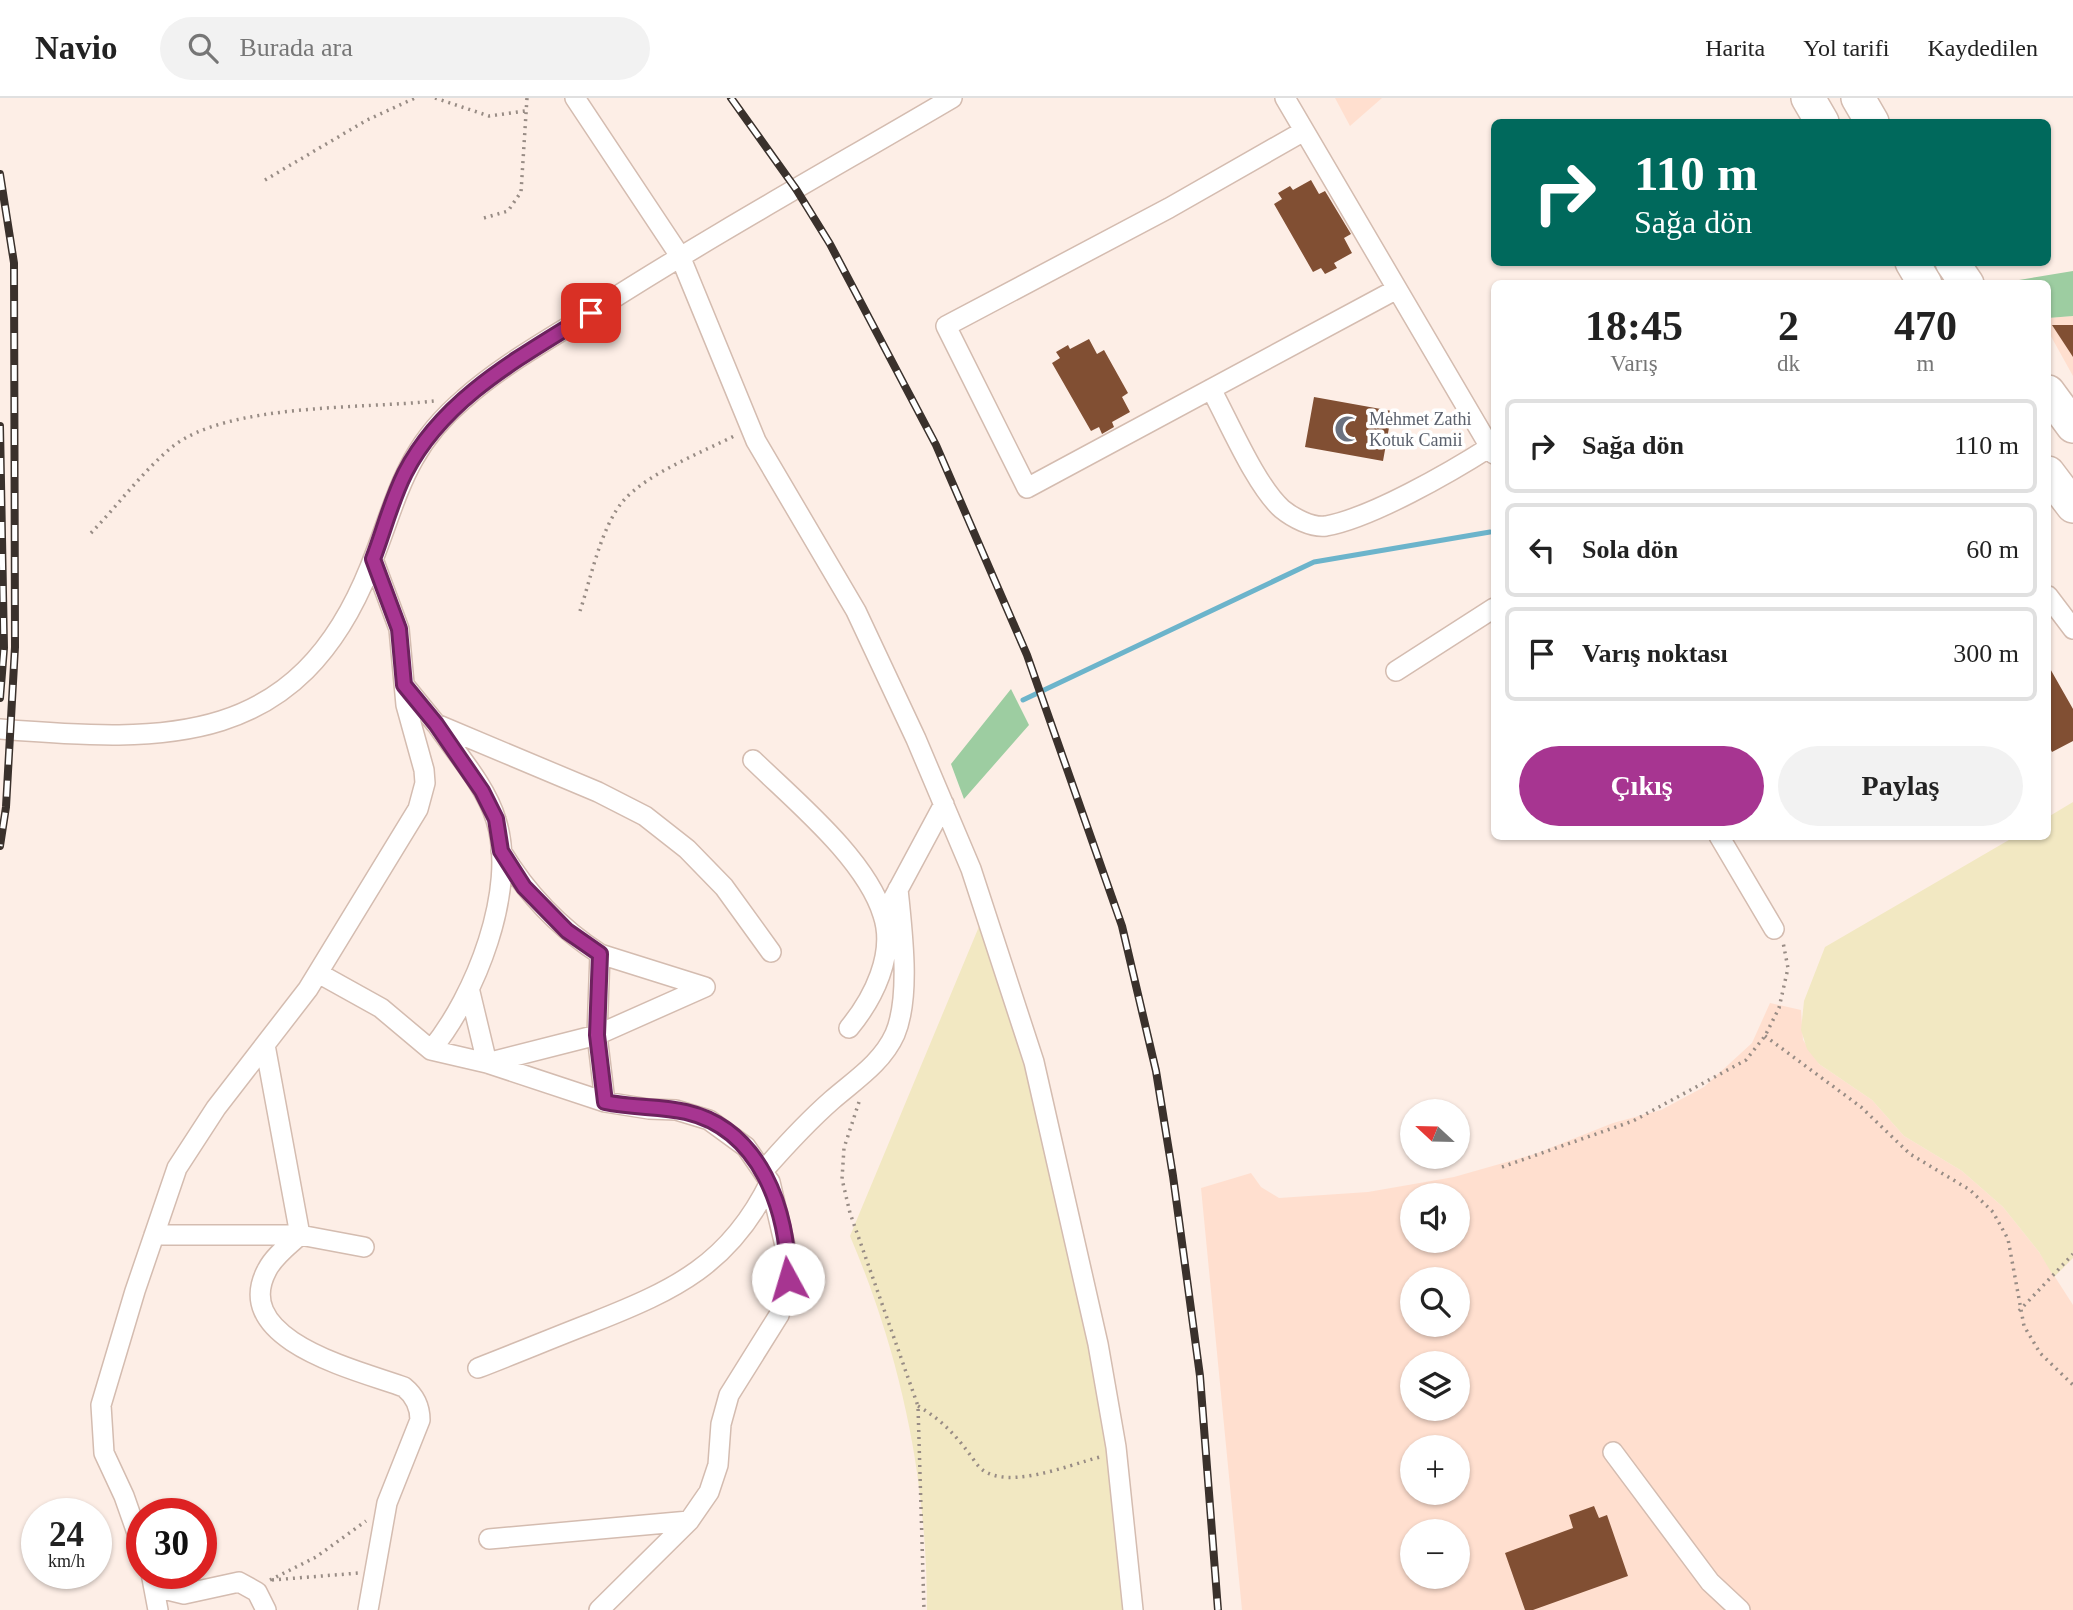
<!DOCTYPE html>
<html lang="tr">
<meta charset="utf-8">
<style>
:root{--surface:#fff;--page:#f2f2f2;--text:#222;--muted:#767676;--line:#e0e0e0;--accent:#a73591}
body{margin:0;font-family:"Times New Roman",serif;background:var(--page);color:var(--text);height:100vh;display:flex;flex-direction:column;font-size:26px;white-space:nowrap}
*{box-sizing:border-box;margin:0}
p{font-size:23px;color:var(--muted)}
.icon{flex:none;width:38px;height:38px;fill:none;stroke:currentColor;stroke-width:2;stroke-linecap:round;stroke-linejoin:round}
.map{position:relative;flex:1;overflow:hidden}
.panel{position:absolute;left:1491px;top:182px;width:560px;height:560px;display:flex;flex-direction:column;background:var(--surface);border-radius:10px;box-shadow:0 2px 5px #0004}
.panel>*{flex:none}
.top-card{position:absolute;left:1491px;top:21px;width:560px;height:147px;border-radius:10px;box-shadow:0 2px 5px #0004;background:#00695c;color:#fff;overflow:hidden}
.needle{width:46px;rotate:292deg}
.controls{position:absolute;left:1400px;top:1001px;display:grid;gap:14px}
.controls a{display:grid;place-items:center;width:70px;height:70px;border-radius:50%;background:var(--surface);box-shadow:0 2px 5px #0004;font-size:35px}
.speed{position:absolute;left:21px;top:1400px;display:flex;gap:14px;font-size:35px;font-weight:700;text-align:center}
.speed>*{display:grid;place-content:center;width:91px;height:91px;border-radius:50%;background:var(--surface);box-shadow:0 2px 5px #0004;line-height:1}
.speed small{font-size:18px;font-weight:400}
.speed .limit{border:10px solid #d22;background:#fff;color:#111}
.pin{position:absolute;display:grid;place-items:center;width:60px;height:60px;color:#fff;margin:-30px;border-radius:14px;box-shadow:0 4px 10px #0006}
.me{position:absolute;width:77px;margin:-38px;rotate:354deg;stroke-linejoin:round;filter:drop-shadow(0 0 5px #0008)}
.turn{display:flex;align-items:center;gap:24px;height:147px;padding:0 28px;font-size:32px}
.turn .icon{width:91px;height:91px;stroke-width:2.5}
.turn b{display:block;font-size:49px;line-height:60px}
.eta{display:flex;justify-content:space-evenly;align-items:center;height:119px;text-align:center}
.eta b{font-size:42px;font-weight:700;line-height:49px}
.button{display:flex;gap:14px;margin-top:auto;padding:14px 28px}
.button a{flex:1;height:80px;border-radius:42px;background:var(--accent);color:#fff;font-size:28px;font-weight:700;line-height:80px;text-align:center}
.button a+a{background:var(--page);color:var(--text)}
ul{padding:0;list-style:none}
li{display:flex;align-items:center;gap:21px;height:94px;margin:0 14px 10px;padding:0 14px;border:4px solid var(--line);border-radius:10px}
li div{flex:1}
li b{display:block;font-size:26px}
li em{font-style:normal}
header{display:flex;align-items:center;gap:42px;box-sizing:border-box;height:98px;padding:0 35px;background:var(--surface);border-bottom:2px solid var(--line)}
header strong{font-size:33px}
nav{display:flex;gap:38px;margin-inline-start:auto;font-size:24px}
.search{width:490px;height:63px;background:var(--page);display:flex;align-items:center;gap:18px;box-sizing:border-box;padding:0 24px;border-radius:38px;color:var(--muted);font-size:26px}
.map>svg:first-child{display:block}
.built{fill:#ffdfcf;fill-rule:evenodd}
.green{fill:#9dcda1}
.sand{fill:#f2e8c2}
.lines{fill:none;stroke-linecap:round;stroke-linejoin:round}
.stream{stroke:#6cb4cb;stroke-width:5}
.building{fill:#814f33}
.minor-casing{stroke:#d4bcb0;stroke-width:22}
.trunk-casing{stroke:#d4bcb0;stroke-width:36}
.path{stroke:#988c85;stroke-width:3.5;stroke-dasharray:2 5;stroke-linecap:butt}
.minor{stroke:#fff;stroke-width:19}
.trunk{stroke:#fff;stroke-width:33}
.rail-casing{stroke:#3a312c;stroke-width:8}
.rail{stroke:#fff;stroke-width:5;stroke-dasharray:16;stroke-linecap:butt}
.route-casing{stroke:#6d225e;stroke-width:18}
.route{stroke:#a73591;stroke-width:12}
.labels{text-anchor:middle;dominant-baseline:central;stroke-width:7;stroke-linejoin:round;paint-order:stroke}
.worship-label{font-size:18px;fill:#5b616d;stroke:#fff;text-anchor:start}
</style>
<header>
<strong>Navio</strong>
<div class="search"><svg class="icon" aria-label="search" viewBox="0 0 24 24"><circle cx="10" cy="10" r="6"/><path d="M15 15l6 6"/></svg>Burada ara</div>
<nav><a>Harita</a><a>Yol tarifi</a><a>Kaydedilen</a></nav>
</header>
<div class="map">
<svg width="2073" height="1512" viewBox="0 0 2073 1512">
<rect width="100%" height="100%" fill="#fdeee6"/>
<path class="built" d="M 1335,0 L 1382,0 L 1350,28 Z
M 2073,218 L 2073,278 L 2048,233 L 2048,220 Z
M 1770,905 L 1801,912 L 1803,942 L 1819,966 L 1872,1002 L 1904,1038 L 1962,1073 L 2003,1109 L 2039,1154 L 2073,1207 L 2073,1512 L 1242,1512 L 1201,1090 L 1251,1075 L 1261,1089 L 1279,1100 L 1368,1094 L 1454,1079 L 1535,1056 L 1613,1025 L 1661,1012 L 1704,989 L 1752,945 ZM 1412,1097 L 1458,1097 L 1458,1143 L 1412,1143 ZM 1412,1181 L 1458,1181 L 1458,1227 L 1412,1227 ZM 1412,1265 L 1458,1265 L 1458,1311 L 1412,1311 ZM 1412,1349 L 1458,1349 L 1458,1395 L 1412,1395 ZM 1412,1433 L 1458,1433 L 1458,1479 L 1412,1479 Z"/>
<path class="green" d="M 2073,173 L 2073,218 L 2048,220 L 2048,186 L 2020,185 L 2019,182 Z
M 1011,591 L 1029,627 L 964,701 L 951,666 Z"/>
<path class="sand" d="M 2073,704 L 2073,1160 L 2054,1179 L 2039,1154 L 2003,1109 L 1962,1073 L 1904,1038 L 1872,1002 L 1819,966 L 1807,951 L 1801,932 L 1804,903 L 1825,849 L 2014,739 L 2048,738 L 2048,719 Z
M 983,819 L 1021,944 L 1105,1313 L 1124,1512 L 927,1512 C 927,1381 901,1258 850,1138 Z"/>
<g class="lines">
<path class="stream" d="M 1023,602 L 1314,464 L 1490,434"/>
</g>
<path class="building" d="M 1311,82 L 1319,96 L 1325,93 L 1351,136 L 1344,140 L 1352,155 L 1334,165 L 1337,170 L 1325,176 L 1321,170 L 1313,174 L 1274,106 L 1282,101 L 1278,95 L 1290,88 L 1293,92 Z
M 2052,227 L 2073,227 L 2073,259 Z
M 1089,241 L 1097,256 L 1104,252 L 1128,295 L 1122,299 L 1130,314 L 1112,324 L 1114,329 L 1102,336 L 1099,329 L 1091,333 L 1052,265 L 1060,260 L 1056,254 L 1068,247 L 1070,251 Z
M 1314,299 L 1392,313 L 1383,363 L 1305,349 Z
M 2048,567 L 2073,611 L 2073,643 L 2052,654 L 2048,646 Z
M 1594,1408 L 1599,1420 L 1607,1417 L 1628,1478 L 1533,1512 L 1525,1512 L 1505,1455 L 1573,1430 L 1569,1417 Z"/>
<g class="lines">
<g class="minor-casing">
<path id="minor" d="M 575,0 L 680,158 L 756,343 L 856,513 L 916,641 L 971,771 L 1034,964 L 1098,1246 L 1116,1349 L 1133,1512
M 1285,0 L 1494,356
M 1304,33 L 1169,110 L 946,228 L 1027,390 L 1397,191
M 1211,291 C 1229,324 1256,388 1282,411 C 1293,420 1312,430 1326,428 C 1371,420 1451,374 1490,349
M 2048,498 L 2073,531
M 1396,573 L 1494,510
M 405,588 L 436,626 L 598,694 L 645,718 L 687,751 L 724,789 L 771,854
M 0,631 C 169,645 298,649 370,469 C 398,400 403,353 464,301 C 503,266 552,240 595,212 C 712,137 833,70 952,0
M 753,662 C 795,703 866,761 883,817 C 896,856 873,901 849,930
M 1719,738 L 1774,831
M 501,753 C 527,796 558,829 600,856 L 597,937 L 605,1004
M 893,801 L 944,706
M 600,856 L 705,889
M 318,875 L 381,910 L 431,952 L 487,965 L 605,1004 L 649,1011 L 676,1012 L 709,1022 L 746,1049 L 770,1084 L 786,1152 L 786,1193 L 779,1217 L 729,1297 L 721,1326 L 718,1367 L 709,1394 L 689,1423 L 599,1512
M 470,894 L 487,965 L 597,937 L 705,889
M 265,947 L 300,1137
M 431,952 C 475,899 518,791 496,722 C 486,688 457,656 437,627
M 764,1072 C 785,1048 807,1024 832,1002 C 855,982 882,965 895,936 C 911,898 902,832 898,791
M 154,1137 L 300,1137 L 364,1149
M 300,1137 C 289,1147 274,1158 267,1172 C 229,1243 361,1273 404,1289 C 415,1298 420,1308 420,1322 L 387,1405 L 368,1512
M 478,1270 C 517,1255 555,1239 594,1224 C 675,1192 730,1166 770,1084
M 1613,1354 L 1710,1484 L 1740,1512
M 489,1441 L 689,1423
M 142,1449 L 124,1398 L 104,1355 L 101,1307 L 135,1193 L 177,1070 L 216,1010 L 308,891 L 418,711 L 425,685 L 424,672 L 406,607 L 399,531 L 373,461
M 151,1475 L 158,1512
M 155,1489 L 184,1496 L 239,1484 L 257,1494 L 266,1512"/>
</g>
<g class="trunk-casing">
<path id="trunk" d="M 1808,0 L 1822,24
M 1858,0 L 1872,24
M 1912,164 L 1925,186
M 1952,164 L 1967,186
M 2048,294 L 2073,328
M 2048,375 L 2073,408"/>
</g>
<path class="path" d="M 435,0 L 489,18 L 525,13
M 265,82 L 367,22 L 415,0
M 484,120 L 508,113 L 521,94 L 527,0
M 91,435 C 118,407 143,373 172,349 C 227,305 363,311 434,303
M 580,513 C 591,480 601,428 624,402 C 648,375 703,354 736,337
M 1765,938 L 1861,1009 L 1910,1056 L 1970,1092 L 1993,1114 L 2008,1141 L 2024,1228 L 2040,1255 L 2073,1287
M 859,1004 L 844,1050 L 842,1081 L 850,1115 L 918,1308 L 924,1512
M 1502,1069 L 1633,1023 L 1746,962 L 1765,938 L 1779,910 L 1788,870 L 1783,844
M 2019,1213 L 2073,1156
M 918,1308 C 944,1323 959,1341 976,1365 C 998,1397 1068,1367 1100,1359
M 270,1482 L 316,1459 L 366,1423
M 272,1482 L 359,1475"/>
<use href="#minor" class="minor"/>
<use href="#trunk" class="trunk"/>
<g class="rail-casing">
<path id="rail" d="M 731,0 L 796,91 L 830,146 L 936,347 L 1027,557 L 1122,828 L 1156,973 L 1173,1078 L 1200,1278 L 1218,1512
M 0,76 L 14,165 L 15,549 L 6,709 L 0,748
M 0,328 L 4,550 L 0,600"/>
</g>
<use href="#rail" class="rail"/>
</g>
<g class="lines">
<g class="route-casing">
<path id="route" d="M 591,215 C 521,259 444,299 405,375 C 391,403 384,432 373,461 L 399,531 L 404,587 L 436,626 L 482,693 L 496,721 L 501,753 L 524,789 L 567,833 L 600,856 L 597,937 L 605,1004 C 632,1010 660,1008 686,1014 C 760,1031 789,1113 788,1181"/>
</g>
<use href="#route" class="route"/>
</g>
<defs>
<g id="mosque-bare" transform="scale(2.1)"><path d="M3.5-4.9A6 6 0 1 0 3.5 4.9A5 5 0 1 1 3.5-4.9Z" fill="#6b7280" stroke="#fff" stroke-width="2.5" paint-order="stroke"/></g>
</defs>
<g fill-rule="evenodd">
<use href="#mosque-bare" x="1348" y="331"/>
</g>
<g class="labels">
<g class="worship-label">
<text x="1369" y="321">Mehmet Zathi<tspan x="1369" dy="21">Kotuk Camii</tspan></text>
</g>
</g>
</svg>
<div class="controls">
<a><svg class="needle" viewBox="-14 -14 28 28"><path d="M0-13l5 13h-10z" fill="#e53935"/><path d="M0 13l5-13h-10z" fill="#767676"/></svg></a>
<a><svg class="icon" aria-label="sound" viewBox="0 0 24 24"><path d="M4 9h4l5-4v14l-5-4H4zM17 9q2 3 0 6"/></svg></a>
<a><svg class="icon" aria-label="search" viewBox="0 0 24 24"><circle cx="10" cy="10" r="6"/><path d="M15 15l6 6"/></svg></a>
<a><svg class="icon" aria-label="layers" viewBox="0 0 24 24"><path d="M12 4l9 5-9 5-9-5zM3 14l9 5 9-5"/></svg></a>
<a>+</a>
<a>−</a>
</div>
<div class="speed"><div>24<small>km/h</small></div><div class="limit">30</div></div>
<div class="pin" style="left:591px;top:215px;background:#d93025"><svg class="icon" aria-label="arrive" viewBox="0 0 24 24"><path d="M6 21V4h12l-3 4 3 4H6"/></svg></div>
<svg class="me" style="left:788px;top:1181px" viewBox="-20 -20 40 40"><circle r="19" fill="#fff"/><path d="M0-13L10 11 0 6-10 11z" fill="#a73591"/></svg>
<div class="top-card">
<div class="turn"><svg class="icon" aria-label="right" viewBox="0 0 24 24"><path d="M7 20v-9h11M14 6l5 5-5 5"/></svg><div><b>110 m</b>Sağa dön</div></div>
</div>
<section class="panel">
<div class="eta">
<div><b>18:45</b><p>Varış</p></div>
<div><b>2</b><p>dk</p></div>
<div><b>470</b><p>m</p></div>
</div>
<ul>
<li><svg class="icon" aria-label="right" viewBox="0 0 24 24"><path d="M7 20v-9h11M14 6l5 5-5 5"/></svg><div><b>Sağa dön</b></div><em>110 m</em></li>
<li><svg class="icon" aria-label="left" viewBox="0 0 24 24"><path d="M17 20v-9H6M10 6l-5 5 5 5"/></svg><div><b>Sola dön</b></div><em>60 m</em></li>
<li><svg class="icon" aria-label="arrive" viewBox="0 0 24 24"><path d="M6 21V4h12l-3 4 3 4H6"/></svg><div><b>Varış noktası</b></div><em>300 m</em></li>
</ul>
<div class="button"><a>Çıkış</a><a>Paylaş</a></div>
</section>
</div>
